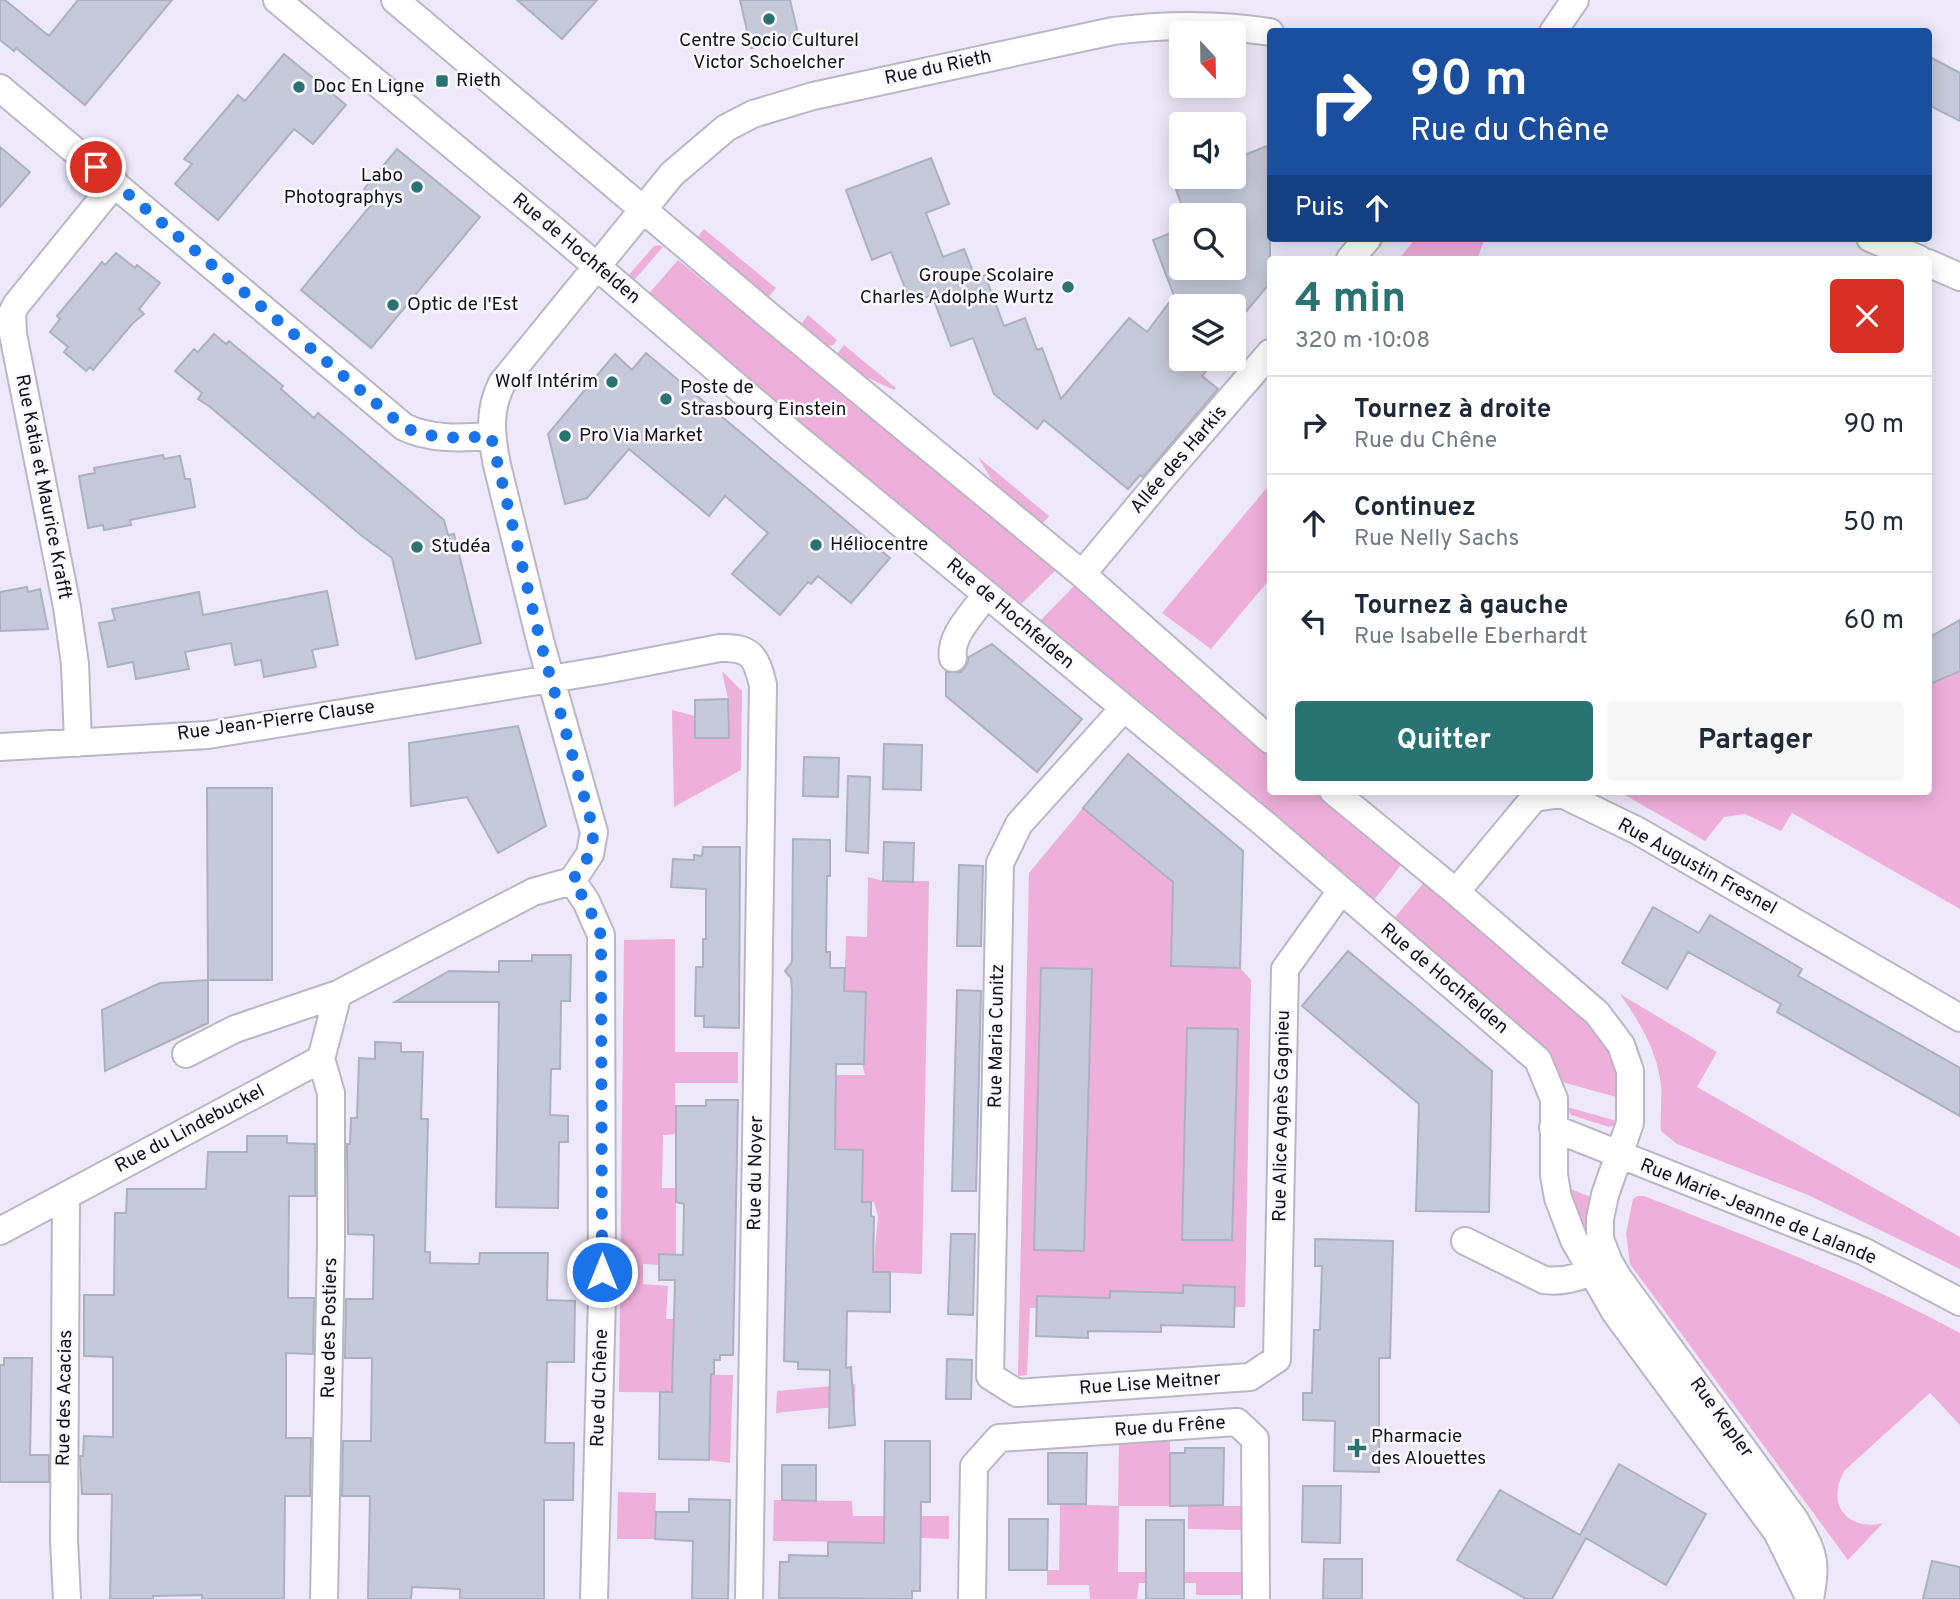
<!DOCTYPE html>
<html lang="fr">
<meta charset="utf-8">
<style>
:root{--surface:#fff;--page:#f6f6f7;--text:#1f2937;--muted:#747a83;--line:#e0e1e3;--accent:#297373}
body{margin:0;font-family:Overpass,sans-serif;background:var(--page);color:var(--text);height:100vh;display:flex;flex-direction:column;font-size:26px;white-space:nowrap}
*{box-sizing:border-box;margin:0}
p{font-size:23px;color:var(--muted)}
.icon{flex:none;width:38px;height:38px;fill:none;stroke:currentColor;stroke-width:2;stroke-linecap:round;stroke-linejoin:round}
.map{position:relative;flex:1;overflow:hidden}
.drawer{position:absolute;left:1267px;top:256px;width:665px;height:539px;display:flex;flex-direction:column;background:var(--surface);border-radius:7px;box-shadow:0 4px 18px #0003}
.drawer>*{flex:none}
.guide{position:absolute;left:1267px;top:28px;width:665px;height:214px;border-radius:7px;box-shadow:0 4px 18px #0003;background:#1a4fa0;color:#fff;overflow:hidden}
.needle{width:46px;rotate:158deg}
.controls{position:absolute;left:1169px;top:21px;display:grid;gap:14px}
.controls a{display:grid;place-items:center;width:77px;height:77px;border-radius:7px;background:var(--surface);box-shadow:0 4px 18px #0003;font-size:35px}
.pin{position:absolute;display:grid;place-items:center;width:60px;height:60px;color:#fff;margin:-30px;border:4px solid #fff;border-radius:50%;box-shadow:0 2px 7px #0007}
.me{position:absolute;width:77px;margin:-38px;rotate:0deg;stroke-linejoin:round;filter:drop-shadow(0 0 5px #0008)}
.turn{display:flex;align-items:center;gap:24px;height:147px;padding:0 28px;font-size:32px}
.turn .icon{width:91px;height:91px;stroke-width:2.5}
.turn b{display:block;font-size:49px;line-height:60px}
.then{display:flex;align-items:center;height:66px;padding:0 28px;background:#0003;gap:14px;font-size:26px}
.round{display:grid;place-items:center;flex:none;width:74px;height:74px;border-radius:7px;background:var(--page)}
.head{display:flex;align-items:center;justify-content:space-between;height:119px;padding:0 28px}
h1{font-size:42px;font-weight:700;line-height:52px;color:var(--accent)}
.primary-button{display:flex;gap:14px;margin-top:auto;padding:14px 28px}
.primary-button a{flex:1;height:80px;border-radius:7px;background:var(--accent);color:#fff;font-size:28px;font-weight:700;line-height:80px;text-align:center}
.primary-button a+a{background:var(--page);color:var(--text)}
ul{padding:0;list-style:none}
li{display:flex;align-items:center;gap:21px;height:98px;padding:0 28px;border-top:2px solid var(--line)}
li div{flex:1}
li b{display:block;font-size:26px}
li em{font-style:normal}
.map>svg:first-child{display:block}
.green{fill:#efafdb}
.building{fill:#c5c9d9;stroke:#adb0c0;stroke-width:2}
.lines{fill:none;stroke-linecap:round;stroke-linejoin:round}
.street-casing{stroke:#bab6c6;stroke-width:30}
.street{stroke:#fff;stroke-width:26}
.route{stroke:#1a73e8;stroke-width:12;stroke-dasharray:0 21.6}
.poi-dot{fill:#297373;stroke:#faf8ff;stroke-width:2.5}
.labels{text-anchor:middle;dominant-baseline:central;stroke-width:5;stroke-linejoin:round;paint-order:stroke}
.poi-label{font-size:19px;fill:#141318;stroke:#faf8ff;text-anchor:start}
.street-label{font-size:19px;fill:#141318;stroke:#faf8ff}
</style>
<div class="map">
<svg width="1960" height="1599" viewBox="0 0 1960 1599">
<rect width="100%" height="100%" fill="#ede9fa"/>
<path class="green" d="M 704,229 L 776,288 L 765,301 L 696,239 Z
M 1416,238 L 1485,238 L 1477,259 L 1399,259 Z
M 660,245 L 663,247 L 630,285 L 626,278 L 654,246 Z
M 678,260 L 737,308 L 782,337 L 1059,567 L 1016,609 L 645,298 Z
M 808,315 L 837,340 L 833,345 L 827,346 L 801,324 Z
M 844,345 L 896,388 L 894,390 L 844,367 L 833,359 Z
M 978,457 L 1049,516 L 1038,529 L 1005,502 Z
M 1270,484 L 1270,579 L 1211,649 L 1162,613 Z
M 1077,583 L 1270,747 L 1270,791 L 1322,791 L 1404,861 L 1371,904 L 1036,625 Z
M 722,671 L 742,691 L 741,770 L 674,807 L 672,710 L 695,716 L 696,738 L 728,738 L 728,699 Z
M 1960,671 L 1960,909 L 1792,813 L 1781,831 L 1745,814 L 1724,817 L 1705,841 L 1618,791 L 1928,791 L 1929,685 Z
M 1083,808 L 1173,882 L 1171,966 L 1240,968 L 1251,980 L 1245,1307 L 1030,1308 L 1027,1375 L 1018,1376 L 1029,873 Z
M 868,877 L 884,881 L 929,881 L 922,1274 L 873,1272 L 878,1216 L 874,1202 L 861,1201 L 863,1150 L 836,1148 L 834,1075 L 865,1075 L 844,992 L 846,936 L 867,937 Z
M 1426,880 L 1593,1018 L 1618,1066 L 1620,1098 L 1562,1082 L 1557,1067 L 1548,1053 L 1391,922 Z
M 675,939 L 675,1052 L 738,1052 L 738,1083 L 675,1083 L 676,1134 L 663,1135 L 662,1188 L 676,1188 L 676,1255 L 658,1255 L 659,1265 L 643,1264 L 643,1284 L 668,1286 L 666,1319 L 674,1319 L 673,1374 L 733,1375 L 730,1463 L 709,1460 L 710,1393 L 619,1392 L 624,940 Z
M 1620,994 L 1717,1052 L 1697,1087 L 1960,1237 L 1960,1269 L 1808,1195 L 1677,1144 L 1661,1131 C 1660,1116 1662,1101 1661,1086 C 1658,1052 1639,1021 1620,994 Z
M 1567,1107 L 1617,1121 L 1616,1125 L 1609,1127 L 1571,1115 Z
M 1566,1187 L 1593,1198 L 1586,1231 L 1583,1231 Z
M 1638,1196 L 1644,1196 C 1750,1238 1859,1278 1960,1333 L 1960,1425 L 1930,1393 L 1844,1471 C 1842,1477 1838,1483 1838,1488 C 1833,1516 1859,1530 1883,1523 L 1848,1560 L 1630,1264 L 1626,1234 L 1633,1199 Z
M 855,1384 L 855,1405 L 776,1413 L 777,1391 Z
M 1170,1439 L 1170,1491 L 1185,1506 L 1119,1506 L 1118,1572 L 1245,1572 L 1245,1595 L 1196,1595 L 1196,1583 L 1139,1583 L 1137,1599 L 1090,1599 L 1089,1585 L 1047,1585 L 1047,1570 L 1059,1570 L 1060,1504 L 1118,1506 L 1119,1442 Z
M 618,1492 L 656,1493 L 655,1539 L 617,1539 Z
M 774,1500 L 852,1501 L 853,1516 L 949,1516 L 949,1539 L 921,1538 L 890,1591 L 851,1592 L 852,1542 L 773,1541 Z
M 1188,1506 L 1245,1506 L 1245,1530 L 1188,1529 Z"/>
<path class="building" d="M 0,0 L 5,0 L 49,36 L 78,0 L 172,0 L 85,105 L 16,48 L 14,51 L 0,40 Z
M 517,0 L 597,0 L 562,39 Z
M 740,0 L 790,0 L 799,38 L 751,48 Z
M 284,54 L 346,105 L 313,144 L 294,129 L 218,220 L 175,184 L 192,164 L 184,159 L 238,95 L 245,101 Z
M 1928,56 L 1960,73 L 1960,121 L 1928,105 Z
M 1270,145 L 1270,283 L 1234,326 L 1234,306 L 1181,306 L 1181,359 L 1216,359 L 1202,376 L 1218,389 L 1143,477 L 1140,475 L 1128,489 L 1044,420 L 1037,429 L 994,394 L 973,338 L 951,346 L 932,295 L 911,303 L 891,252 L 872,260 L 846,190 L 931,158 L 949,204 L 926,213 L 943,257 L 964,249 L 976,279 L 985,275 L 1004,326 L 1025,318 L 1037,350 L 1042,348 L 1061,399 L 1129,318 L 1147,332 L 1174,296 L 1153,240 L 1181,229 L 1181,268 L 1234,268 L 1234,215 L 1186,215 L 1176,190 L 1210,177 L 1234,177 L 1234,159 Z
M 0,147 L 30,172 L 0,207 Z
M 397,149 L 480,217 L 371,348 L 301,290 L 376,199 L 364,189 Z
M 116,253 L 135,268 L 137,265 L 160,283 L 139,309 L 144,314 L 133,323 L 93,370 L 90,367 L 86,371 L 64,352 L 68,347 L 50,332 L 60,319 L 57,316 L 102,262 L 105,265 Z
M 214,334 L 226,344 L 229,341 L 283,386 L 281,389 L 314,418 L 318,413 L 444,520 L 448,535 L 454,534 L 481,643 L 416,659 L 392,558 L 362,536 L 209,406 L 198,399 L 202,393 L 175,371 L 194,349 L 198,352 Z
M 646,353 L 890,558 L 851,603 L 818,576 L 811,584 L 808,582 L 780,615 L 732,574 L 768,533 L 725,496 L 709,516 L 629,449 L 587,498 L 565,504 L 548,434 L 615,354 L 632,370 Z
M 163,455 L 164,459 L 180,456 L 185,479 L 190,479 L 195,507 L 130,520 L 131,525 L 104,530 L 103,525 L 88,528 L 79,476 L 95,473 L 94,468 Z
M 27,587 L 28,592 L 40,589 L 48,629 L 0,631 L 0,592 Z
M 327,591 L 338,645 L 312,650 L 316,667 L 264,677 L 261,660 L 235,665 L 231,643 L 185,652 L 189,669 L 136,679 L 133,662 L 108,667 L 99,623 L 115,620 L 112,609 L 199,592 L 203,615 Z
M 1960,620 L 1960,671 L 1928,685 L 1928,638 Z
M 992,644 L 1082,719 L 1037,772 L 946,696 L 946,672 L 961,672 L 966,666 L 969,657 Z
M 728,699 L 729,738 L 695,738 L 695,700 Z
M 518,726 L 546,826 L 498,853 L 467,797 L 411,806 L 409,743 Z
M 884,744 L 922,745 L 921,790 L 883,789 Z
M 1128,754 L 1243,851 L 1240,968 L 1171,966 L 1173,882 L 1083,808 Z
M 804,757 L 839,758 L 838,797 L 803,796 Z
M 848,776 L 870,777 L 868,853 L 846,851 Z
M 207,788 L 272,788 L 272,980 L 208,980 Z
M 793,839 L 830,840 L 830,876 L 827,876 L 826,952 L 830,952 L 830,968 L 845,968 L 844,991 L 866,992 L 864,1064 L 836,1064 L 835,1149 L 863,1150 L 862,1202 L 871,1202 L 871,1216 L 874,1217 L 873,1272 L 890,1272 L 890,1312 L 847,1311 L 846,1368 L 851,1367 L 855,1425 L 829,1428 L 830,1370 L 798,1369 L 798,1362 L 784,1361 L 792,991 L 791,978 L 785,971 L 792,962 Z
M 884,842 L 914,843 L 913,882 L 883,881 Z
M 703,847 L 740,847 L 739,1028 L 704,1027 L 704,1016 L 695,1016 L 696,967 L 703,967 L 703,939 L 706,939 L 706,889 L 671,887 L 673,859 L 694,860 L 694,855 L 702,856 Z
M 959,865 L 983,866 L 981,946 L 957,946 Z
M 1653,907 L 1699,933 L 1710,915 L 1802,969 L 1798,976 L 1960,1068 L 1960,1116 L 1777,1012 L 1781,1004 L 1688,952 L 1667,989 L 1622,963 Z
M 1348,951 L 1492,1071 L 1489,1212 L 1416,1211 L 1419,1104 L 1302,1006 Z
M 532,955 L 571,955 L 570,1001 L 561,1001 L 560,1069 L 551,1069 L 550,1115 L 568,1116 L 568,1142 L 559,1142 L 558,1208 L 496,1207 L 499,1002 L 395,1002 L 449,971 L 499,972 L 499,961 L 532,961 Z
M 1041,968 L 1092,969 L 1084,1251 L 1034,1250 Z
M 208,980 L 208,1023 L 105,1071 L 102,1010 L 160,983 Z
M 957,990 L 981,991 L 976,1191 L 952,1191 Z
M 1187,1028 L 1238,1029 L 1232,1240 L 1182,1240 Z
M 375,1042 L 401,1043 L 401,1052 L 423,1052 L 421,1119 L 428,1119 L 425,1252 L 430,1252 L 430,1263 L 479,1264 L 480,1253 L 548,1253 L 547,1300 L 575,1301 L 574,1362 L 547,1362 L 545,1443 L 574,1443 L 573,1500 L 544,1500 L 544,1599 L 460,1599 L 460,1589 L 412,1587 L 411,1599 L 368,1599 L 370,1496 L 342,1496 L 343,1441 L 371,1441 L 372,1358 L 345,1358 L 346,1299 L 373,1299 L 374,1235 L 348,1234 L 347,1144 L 350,1144 L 351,1118 L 357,1118 L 359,1058 L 375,1059 Z
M 706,1100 L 738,1100 L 733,1355 L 720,1355 L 720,1360 L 714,1360 L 714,1374 L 711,1374 L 709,1460 L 659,1459 L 660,1392 L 672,1392 L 675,1280 L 659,1280 L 659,1254 L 683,1255 L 684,1204 L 676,1202 L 676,1106 L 706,1106 Z
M 247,1136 L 287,1136 L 287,1143 L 315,1144 L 315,1196 L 289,1196 L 288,1298 L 314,1298 L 313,1354 L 286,1353 L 286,1438 L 311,1438 L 310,1496 L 285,1496 L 284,1599 L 202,1599 L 202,1595 L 153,1596 L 153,1599 L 110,1599 L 112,1494 L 82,1494 L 80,1456 L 83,1456 L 84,1436 L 113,1437 L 113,1357 L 84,1356 L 84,1295 L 114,1295 L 115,1213 L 126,1213 L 127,1189 L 206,1189 L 208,1152 L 247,1152 Z
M 951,1234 L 975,1234 L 973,1315 L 948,1314 Z
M 1315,1239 L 1393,1241 L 1390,1358 L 1379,1358 L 1379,1472 L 1334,1471 L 1335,1421 L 1303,1420 L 1303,1393 L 1312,1393 L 1314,1330 L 1320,1330 L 1322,1266 L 1315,1266 Z
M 1183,1285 L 1235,1287 L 1234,1327 L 1161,1325 L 1161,1332 L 1088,1331 L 1088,1338 L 1036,1336 L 1037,1296 L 1110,1298 L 1110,1291 L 1183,1293 Z
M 4,1358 L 32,1358 L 30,1455 L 49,1455 L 49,1482 L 0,1482 L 0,1365 L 4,1365 Z
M 947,1359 L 972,1360 L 971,1399 L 946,1399 Z
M 885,1441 L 930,1441 L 930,1502 L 921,1502 L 920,1591 L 912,1591 L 912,1599 L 779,1598 L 780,1562 L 789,1562 L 789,1555 L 828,1556 L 828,1542 L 884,1543 Z
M 1185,1448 L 1224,1448 L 1223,1505 L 1170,1506 L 1170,1453 L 1185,1453 Z
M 1048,1453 L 1087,1453 L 1086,1504 L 1048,1504 Z
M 1619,1464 L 1706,1514 L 1666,1585 L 1586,1538 L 1552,1599 L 1526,1599 L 1457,1560 L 1500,1490 L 1580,1535 Z
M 782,1465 L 816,1465 L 816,1501 L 782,1500 Z
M 1303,1486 L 1341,1486 L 1340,1543 L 1302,1542 Z
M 689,1499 L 730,1500 L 728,1599 L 692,1599 L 693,1541 L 655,1539 L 656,1512 L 689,1512 Z
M 1009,1519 L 1048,1519 L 1047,1570 L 1009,1570 Z
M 1146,1520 L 1184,1520 L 1184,1599 L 1146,1599 Z
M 1324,1559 L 1362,1559 L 1362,1599 L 1323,1599 Z
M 1932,1561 L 1960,1567 L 1960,1599 L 1923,1599 Z"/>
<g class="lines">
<g class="street-casing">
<path id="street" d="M 277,0 L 553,229 L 796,437 L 1267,826 L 1538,1060 L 1554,1099 L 1554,1175 L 1558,1198 L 1574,1240 L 1615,1312 L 1777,1532 L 1810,1599
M 395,0 L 768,315 L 1082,574 L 1270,740
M 1553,32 L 1575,0
M 0,88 L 404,427 C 431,440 462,438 491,436
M 1870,238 L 1919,259
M 1350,259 L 1368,238
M 1928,263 L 1960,277
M 1088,567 L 1162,478 L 1270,353
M 953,658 C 949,635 975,612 986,594
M 1124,708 L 1019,824 L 1000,863 L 990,1376 L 1017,1393 L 1250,1377 L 1277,1359 L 1285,969 L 1341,891
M 78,743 L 75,664 L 67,607 L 13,334 L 12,313 L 16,305 L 115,183
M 0,747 L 208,735 L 605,670 L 720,648 C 751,647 756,656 763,685 L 749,1599
M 1333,791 L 1456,892 L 1597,1013 L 1621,1045 L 1630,1071 L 1630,1123 L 1605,1195 L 1600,1219 L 1600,1239 L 1609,1262 L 1619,1279 L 1795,1520 C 1814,1554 1817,1560 1810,1599
M 1456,892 L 1534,798 L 1562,794 L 1638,831 L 1960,1018
M 186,1054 L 235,1029 L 338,994 L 533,892 L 572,881
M 321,1059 L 331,1093 L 331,1245 L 324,1599
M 1553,1128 L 1863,1251 L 1960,1302
M 66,1197 L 64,1541 L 67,1599
M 0,1231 L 321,1059 L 338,994
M 1465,1241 L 1544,1280 C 1567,1283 1587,1275 1607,1263
M 594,1599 L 602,1297 L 601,935 L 586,901 L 572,881 L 590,854 L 594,832 L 541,644 L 497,465 C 491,435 488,411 502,383 L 672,174 L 726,128 L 753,114 L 813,96 L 1113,31 C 1166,24 1218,24 1270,32
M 972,1599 L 974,1466 L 999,1438 L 1237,1422 L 1255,1439 L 1256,1599"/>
</g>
<use href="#street" class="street"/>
</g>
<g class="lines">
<path class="route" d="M 96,167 L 404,427 C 431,440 462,438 491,436 L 541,644 L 594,832 L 590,854 L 572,881 L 586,901 L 601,935 L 602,1272"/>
</g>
<g class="poi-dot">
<circle cx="769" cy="19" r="7"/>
<rect x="435" y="74" width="14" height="14" rx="3.5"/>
<circle cx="299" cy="87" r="7"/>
<circle cx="417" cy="187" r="7"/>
<circle cx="1068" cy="287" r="7"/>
<circle cx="393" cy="305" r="7"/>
<circle cx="612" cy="382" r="7"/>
<circle cx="666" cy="399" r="7"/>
<circle cx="565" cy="436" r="7"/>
<circle cx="816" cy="545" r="7"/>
<circle cx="417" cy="547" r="7"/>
<path d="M1353.5 1437.5h7v7h7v7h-7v7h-7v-7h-7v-7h7z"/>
</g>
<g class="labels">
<g class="poi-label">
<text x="769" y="41" text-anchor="middle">Centre Socio Culturel<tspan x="769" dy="22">Victor Schoelcher</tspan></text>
<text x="456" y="81">Rieth</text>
<text x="313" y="87">Doc En Ligne</text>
<text x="403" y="176" text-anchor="end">Labo<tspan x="403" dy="22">Photographys</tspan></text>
<text x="1054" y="276" text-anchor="end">Groupe Scolaire<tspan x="1054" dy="22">Charles Adolphe Wurtz</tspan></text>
<text x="407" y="305">Optic de l'Est</text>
<text x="598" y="382" text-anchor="end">Wolf Intérim</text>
<text x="680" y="388">Poste de<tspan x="680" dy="22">Strasbourg Einstein</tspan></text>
<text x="579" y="436">Pro Via Market</text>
<text x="830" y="545">Héliocentre</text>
<text x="431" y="547">Studéa</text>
<text x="1371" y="1437">Pharmacie<tspan x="1371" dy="22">des Alouettes</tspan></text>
</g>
<g class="street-label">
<text transform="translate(938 68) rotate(-12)">Rue du Rieth</text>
<text transform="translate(576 249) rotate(40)">Rue de Hochfelden</text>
<text transform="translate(1179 460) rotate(-49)">Allée des Harkis</text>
<text transform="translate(43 487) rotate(79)">Rue Katia et Maurice Krafft</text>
<text transform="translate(1010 614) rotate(40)">Rue de Hochfelden</text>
<text transform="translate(276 721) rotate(-8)">Rue Jean-Pierre Clause</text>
<text transform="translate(1697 867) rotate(29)">Rue Augustin Fresnel</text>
<text transform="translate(1444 979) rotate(40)">Rue de Hochfelden</text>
<text transform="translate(997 1036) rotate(-89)">Rue Maria Cunitz</text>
<text transform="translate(1282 1116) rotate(-89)">Rue Alice Agnès Gagnieu</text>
<text transform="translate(190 1129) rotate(-28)">Rue du Lindebuckel</text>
<text transform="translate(756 1173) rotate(-89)">Rue du Noyer</text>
<text transform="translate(1758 1212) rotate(22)">Rue Marie-Jeanne de Lalande</text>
<text transform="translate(330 1328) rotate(-89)">Rue des Postiers</text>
<text transform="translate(1150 1384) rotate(-4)">Rue Lise Meitner</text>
<text transform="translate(600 1388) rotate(-88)">Rue du Chêne</text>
<text transform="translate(65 1398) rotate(-89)">Rue des Acacias</text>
<text transform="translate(1721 1418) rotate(54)">Rue Kepler</text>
<text transform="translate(1170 1427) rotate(-4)">Rue du Frêne</text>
</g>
</g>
</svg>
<div class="controls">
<a><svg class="needle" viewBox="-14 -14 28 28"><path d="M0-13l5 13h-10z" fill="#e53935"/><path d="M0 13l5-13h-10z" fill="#747a83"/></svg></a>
<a><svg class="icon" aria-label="sound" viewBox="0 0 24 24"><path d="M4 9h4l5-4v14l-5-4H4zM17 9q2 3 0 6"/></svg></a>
<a><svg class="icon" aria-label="search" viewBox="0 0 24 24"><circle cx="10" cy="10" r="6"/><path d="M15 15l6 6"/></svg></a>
<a><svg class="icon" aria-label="layers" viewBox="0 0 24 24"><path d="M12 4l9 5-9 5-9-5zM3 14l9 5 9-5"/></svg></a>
</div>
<div class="pin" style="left:96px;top:167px;background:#d93025"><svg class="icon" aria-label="arrive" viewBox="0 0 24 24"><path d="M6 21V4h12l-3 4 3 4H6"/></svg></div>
<svg class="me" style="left:602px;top:1272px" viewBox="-20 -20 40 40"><circle r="17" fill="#1a73e8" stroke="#fff" stroke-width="3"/><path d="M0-11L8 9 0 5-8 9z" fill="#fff"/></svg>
<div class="guide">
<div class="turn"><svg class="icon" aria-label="right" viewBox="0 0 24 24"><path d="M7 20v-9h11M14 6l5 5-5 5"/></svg><div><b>90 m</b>Rue du Chêne</div></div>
<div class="then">Puis<svg class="icon" aria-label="ahead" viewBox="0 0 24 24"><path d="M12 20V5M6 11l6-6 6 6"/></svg></div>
</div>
<section class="drawer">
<div class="head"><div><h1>4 min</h1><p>320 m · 10:08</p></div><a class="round" style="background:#d93025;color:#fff"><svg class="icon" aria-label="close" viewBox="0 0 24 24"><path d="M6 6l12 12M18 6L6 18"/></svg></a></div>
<ul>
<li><svg class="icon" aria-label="right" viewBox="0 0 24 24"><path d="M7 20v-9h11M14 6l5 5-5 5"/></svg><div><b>Tournez à droite</b><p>Rue du Chêne</p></div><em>90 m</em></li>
<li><svg class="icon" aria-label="ahead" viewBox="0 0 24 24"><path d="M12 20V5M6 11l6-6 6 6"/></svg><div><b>Continuez</b><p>Rue Nelly Sachs</p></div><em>50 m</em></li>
<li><svg class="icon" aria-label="left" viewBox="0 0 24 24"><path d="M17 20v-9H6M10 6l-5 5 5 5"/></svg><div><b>Tournez à gauche</b><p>Rue Isabelle Eberhardt</p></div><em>60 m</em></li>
</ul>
<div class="primary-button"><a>Quitter</a><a>Partager</a></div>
</section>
</div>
